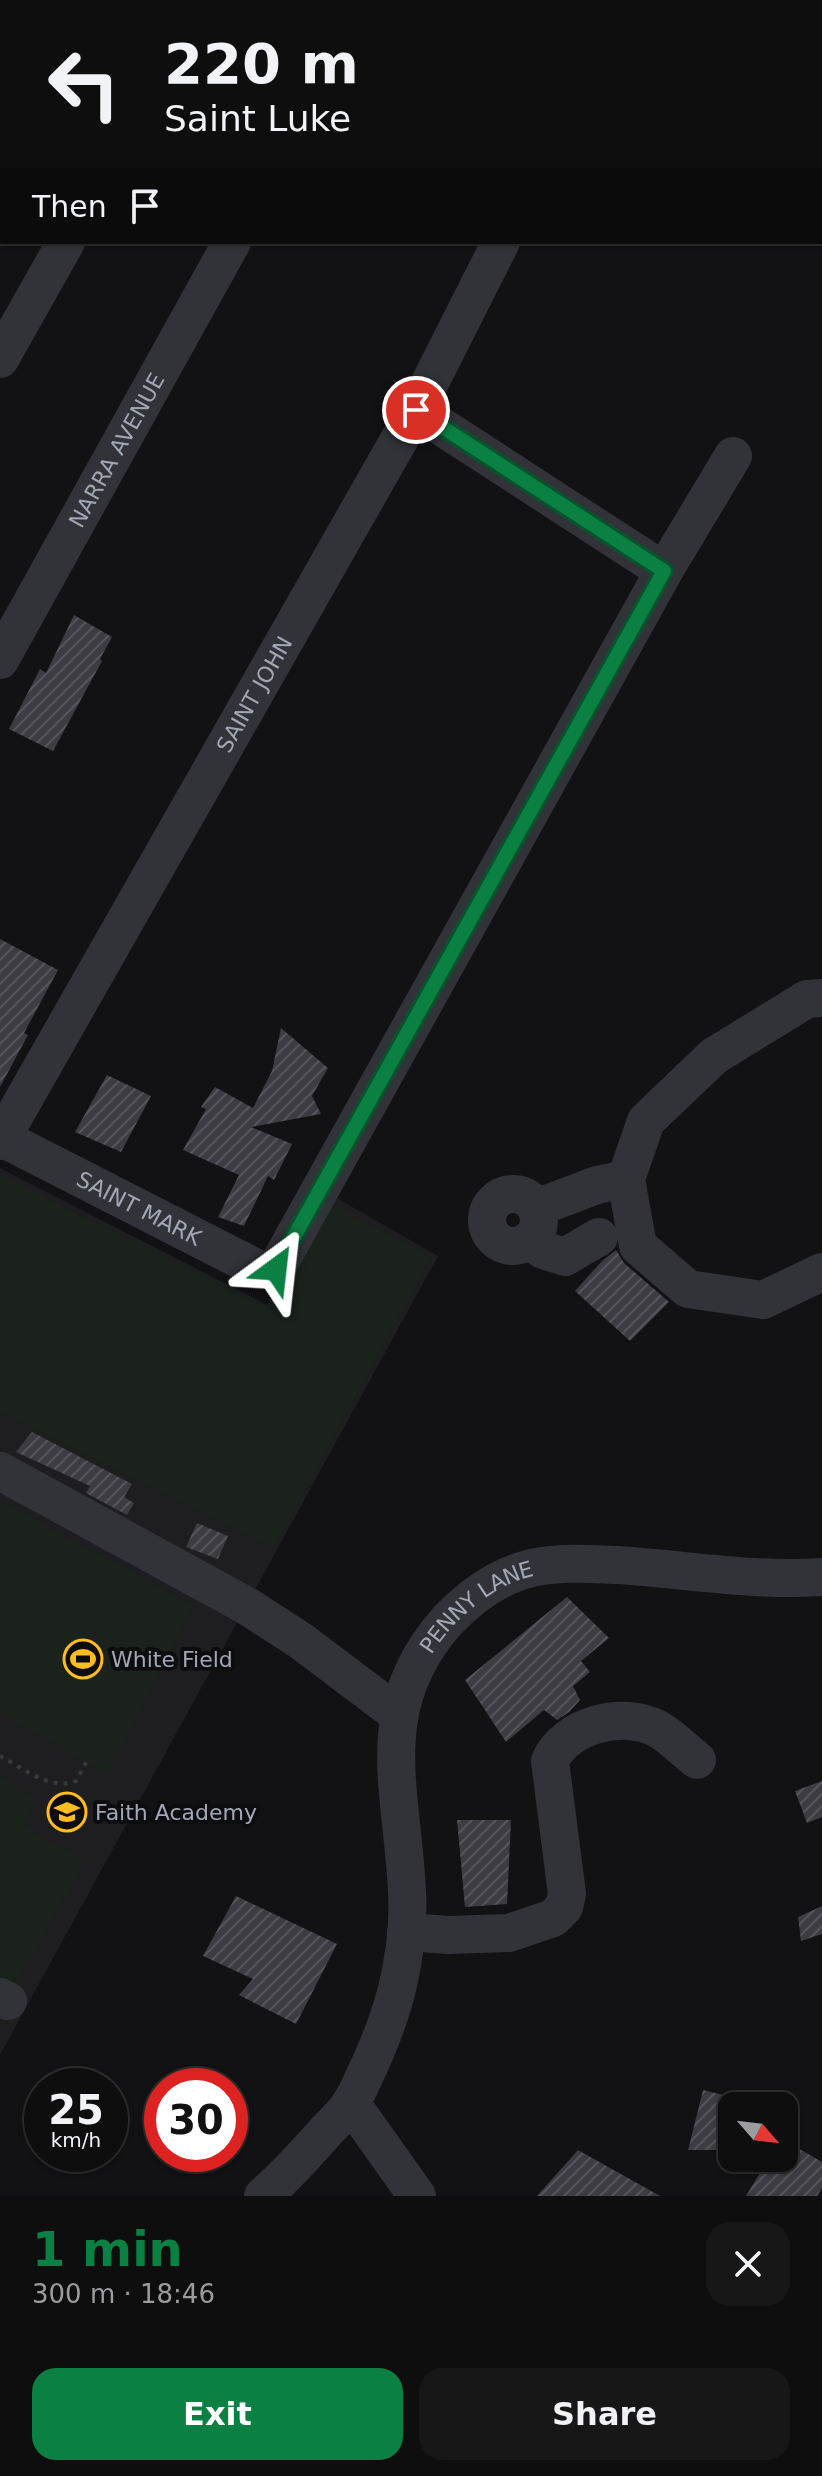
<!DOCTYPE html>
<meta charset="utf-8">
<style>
:root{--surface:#0e0e0f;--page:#171718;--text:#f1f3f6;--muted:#9b9c9e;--line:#2e2e2f;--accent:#0b8043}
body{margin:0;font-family:"DejaVu Sans",sans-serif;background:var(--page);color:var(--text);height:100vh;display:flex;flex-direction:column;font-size:30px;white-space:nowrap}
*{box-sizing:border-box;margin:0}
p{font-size:26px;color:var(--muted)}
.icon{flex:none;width:44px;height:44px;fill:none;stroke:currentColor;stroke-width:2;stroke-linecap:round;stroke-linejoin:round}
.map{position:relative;height:2196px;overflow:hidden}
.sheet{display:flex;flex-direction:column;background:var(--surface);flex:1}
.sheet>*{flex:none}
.guide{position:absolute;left:0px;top:0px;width:822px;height:244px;box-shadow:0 2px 6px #0004,0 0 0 2px var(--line);background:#0e0e0f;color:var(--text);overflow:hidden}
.needle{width:52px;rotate:118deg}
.tools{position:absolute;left:718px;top:2092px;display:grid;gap:16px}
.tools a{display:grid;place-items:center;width:80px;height:80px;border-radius:16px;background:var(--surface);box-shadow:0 2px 6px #0004,0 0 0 2px var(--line);font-size:40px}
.speed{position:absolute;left:24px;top:2068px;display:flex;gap:16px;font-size:40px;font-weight:700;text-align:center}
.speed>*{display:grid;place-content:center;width:104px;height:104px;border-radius:50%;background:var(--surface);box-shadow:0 2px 6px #0004,0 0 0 2px var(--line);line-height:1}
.speed small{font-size:20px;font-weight:400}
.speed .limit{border:12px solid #d22;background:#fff;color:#111}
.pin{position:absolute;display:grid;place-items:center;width:68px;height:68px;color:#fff;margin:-34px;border:4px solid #fff;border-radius:50%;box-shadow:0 2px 8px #0007}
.me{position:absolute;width:88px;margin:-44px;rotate:30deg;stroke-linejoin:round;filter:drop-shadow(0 0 6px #0008)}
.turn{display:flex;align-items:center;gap:28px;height:168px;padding:0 32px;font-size:36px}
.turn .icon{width:104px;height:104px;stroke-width:2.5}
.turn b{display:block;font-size:56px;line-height:68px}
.then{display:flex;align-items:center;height:76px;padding:0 32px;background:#0003;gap:16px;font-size:30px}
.round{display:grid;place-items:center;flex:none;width:84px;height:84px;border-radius:24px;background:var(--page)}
.headline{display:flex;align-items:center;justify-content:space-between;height:136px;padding:0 32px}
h1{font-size:48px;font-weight:700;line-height:60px;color:var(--accent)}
.button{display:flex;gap:16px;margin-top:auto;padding:16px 32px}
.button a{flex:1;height:92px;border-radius:24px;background:var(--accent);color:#fff;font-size:32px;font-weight:700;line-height:92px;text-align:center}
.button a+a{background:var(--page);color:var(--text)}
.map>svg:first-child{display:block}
.built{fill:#1e1e21}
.industrial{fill:url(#industrial-furrows)}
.park{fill:#1a221b}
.building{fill:url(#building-hatch)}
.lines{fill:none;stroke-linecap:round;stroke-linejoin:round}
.path{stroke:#383a40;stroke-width:4;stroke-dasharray:4 6;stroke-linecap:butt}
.minor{stroke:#323339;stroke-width:38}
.route-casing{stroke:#07532c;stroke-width:20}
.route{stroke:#0b8043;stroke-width:14}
.labels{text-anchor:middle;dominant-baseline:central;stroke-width:8;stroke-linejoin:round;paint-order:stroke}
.street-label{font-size:22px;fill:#a2a7b6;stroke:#0d0d0f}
.poi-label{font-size:22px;fill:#a2a7b6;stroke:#0d0d0f;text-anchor:start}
</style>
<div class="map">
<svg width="822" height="2196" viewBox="0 0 822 2196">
<defs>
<pattern id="industrial-furrows" width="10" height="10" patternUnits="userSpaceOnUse" patternTransform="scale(2)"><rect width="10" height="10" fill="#1e1e21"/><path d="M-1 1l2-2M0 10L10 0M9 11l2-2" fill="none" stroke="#3c3c3f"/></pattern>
<pattern id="building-hatch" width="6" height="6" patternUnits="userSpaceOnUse" patternTransform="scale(2)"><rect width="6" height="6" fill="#3c3c42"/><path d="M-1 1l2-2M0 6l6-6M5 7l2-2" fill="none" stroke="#55555b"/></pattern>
</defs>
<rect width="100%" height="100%" fill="#121214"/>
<path class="built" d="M 0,1168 L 267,1305 L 328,1193 L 438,1256 L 0,2055 Z"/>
<path class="industrial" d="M 0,0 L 154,0 L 152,2 L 2,2 L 2,52 L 0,52 Z"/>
<path class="park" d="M 0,1175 L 271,1310 L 332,1204 L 430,1258 L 274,1548 L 0,1411 Z
M 0,1501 L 194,1606 L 106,1773 L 0,1712 Z
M 0,1778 L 37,1799 L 22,1825 L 85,1861 L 13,1988 L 0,1980 Z"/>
<path class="building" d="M 74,615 L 112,637 L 100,659 L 102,661 L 53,751 L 9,729 L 40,669 L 46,673 Z
M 0,939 L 58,970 L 24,1033 L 28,1035 L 0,1087 Z
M 281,1028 L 328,1068 L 312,1096 L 321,1114 L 251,1127 L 292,1144 L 274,1180 L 268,1176 L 244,1226 L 218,1217 L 239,1175 L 183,1150 L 206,1109 L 201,1107 L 215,1087 L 253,1108 L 272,1071 Z
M 107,1075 L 151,1096 L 121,1152 L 75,1132 Z
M 616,1250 L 624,1263 L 669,1302 L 630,1341 L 575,1291 L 602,1261 Z
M 32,1432 L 132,1484 L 124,1497 L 134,1503 L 127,1515 L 86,1493 L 90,1486 L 16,1452 Z
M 197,1523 L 228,1536 L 218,1559 L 186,1547 Z
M 567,1597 L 609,1638 L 581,1661 L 590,1672 L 573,1686 L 580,1700 L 569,1712 L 557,1720 L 544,1710 L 506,1742 L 465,1680 Z
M 822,1781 L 822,1817 L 807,1823 L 795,1791 Z
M 457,1820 L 511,1820 L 507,1904 L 465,1907 Z
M 236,1896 L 337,1944 L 296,2024 L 239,1995 L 253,1979 L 203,1956 Z
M 822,1906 L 822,1934 L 801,1941 L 798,1917 Z
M 703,2090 L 732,2097 L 732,2150 L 688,2150 Z
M 784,2140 L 822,2162 L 822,2188 L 817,2196 L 746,2196 L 769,2158 L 784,2158 Z
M 578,2150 L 660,2196 L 537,2196 Z"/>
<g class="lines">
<path class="path" d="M 0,1756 C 23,1768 50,1791 76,1781 L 89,1757"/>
<g class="minor">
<path d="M 256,0 L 257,2"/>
<path d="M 202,2 L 203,0"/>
<path d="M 319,2 L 321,0"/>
<path d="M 0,122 L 2,122"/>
<path d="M 820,212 L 822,212"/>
<path d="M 0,359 L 66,242"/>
<path d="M 416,410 L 664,571"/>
<path id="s1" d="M 0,660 L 232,242"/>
<path d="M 822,998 L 807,999 L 714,1056 L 646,1121 L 626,1179 L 638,1246 L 688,1289 L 763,1300 L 822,1272"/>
<path id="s2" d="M 2,1138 L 260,1270 L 276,1269 L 664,571 L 733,456"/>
<path id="s3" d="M 0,1141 L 416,410 L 501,242"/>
<circle cx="513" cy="1220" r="26"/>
<path d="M 536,1208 L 597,1185 L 626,1179"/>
<path d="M 529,1240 L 543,1250 L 565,1257 L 599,1237"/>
<path d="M 0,1471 L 247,1606 L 301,1641 L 398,1714"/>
<path d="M 406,1932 L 449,1935 L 509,1933 L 553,1918 L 564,1907 L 567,1894 L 550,1761 C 566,1725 623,1710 658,1729 C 672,1737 684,1750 697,1760"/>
<path d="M 0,1997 L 8,2001"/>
<path d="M 351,2103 L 417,2196"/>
<path id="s4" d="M 263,2196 C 286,2176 306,2154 326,2131 C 334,2123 344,2114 350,2104 C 356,2096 360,2086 364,2077 C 377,2050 388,2023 396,1993 C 404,1961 409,1924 407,1891 C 402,1788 370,1708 447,1621 C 467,1600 493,1580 521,1571 C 552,1561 586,1564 617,1565 C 683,1569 757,1582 822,1577"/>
</g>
</g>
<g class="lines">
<g class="route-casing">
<path id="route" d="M 276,1269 L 664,571 L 416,410"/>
</g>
<use href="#route" class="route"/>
</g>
<defs>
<g id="stadium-ring" transform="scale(2)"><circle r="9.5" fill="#0d0d0f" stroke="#ffbd1f" stroke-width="1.5"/><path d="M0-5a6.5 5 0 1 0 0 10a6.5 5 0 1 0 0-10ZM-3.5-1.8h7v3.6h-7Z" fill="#ffbd1f"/></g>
<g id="school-ring" transform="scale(2)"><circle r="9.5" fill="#0d0d0f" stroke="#ffbd1f" stroke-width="1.5"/><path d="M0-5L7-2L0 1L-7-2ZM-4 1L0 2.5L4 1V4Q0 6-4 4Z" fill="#ffbd1f"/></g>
</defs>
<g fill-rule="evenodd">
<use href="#stadium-ring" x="83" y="1659"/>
<use href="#school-ring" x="67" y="1812"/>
</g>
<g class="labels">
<g class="street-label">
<text stroke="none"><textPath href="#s1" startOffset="240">NARRA AVENUE</textPath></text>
<text stroke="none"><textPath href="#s3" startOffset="514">SAINT JOHN</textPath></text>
<text stroke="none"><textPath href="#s2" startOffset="154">SAINT MARK</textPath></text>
<text stroke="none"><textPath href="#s4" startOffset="666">PENNY LANE</textPath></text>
</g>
<g class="poi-label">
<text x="111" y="1659">White Field</text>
<text x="95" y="1812">Faith Academy</text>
</g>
</g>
</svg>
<div class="tools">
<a><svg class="needle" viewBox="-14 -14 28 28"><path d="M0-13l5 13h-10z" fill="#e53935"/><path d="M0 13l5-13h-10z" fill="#9b9c9e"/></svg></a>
</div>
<div class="speed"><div>25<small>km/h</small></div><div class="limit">30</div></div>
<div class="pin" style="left:416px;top:410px;background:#d93025"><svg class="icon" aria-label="arrive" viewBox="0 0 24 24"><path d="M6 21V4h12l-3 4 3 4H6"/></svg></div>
<svg class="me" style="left:276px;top:1269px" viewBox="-20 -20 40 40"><path d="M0-17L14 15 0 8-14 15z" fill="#0b8043" stroke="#fff" stroke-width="4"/></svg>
<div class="guide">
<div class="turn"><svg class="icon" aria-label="left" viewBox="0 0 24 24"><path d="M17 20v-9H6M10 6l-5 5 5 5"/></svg><div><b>220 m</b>Saint Luke</div></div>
<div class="then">Then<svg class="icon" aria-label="arrive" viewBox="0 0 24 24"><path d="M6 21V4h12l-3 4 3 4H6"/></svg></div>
</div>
</div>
<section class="sheet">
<div class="headline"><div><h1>1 min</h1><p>300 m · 18:46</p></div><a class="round"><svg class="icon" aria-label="close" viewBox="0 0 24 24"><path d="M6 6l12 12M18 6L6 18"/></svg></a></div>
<div class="button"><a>Exit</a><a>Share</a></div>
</section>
